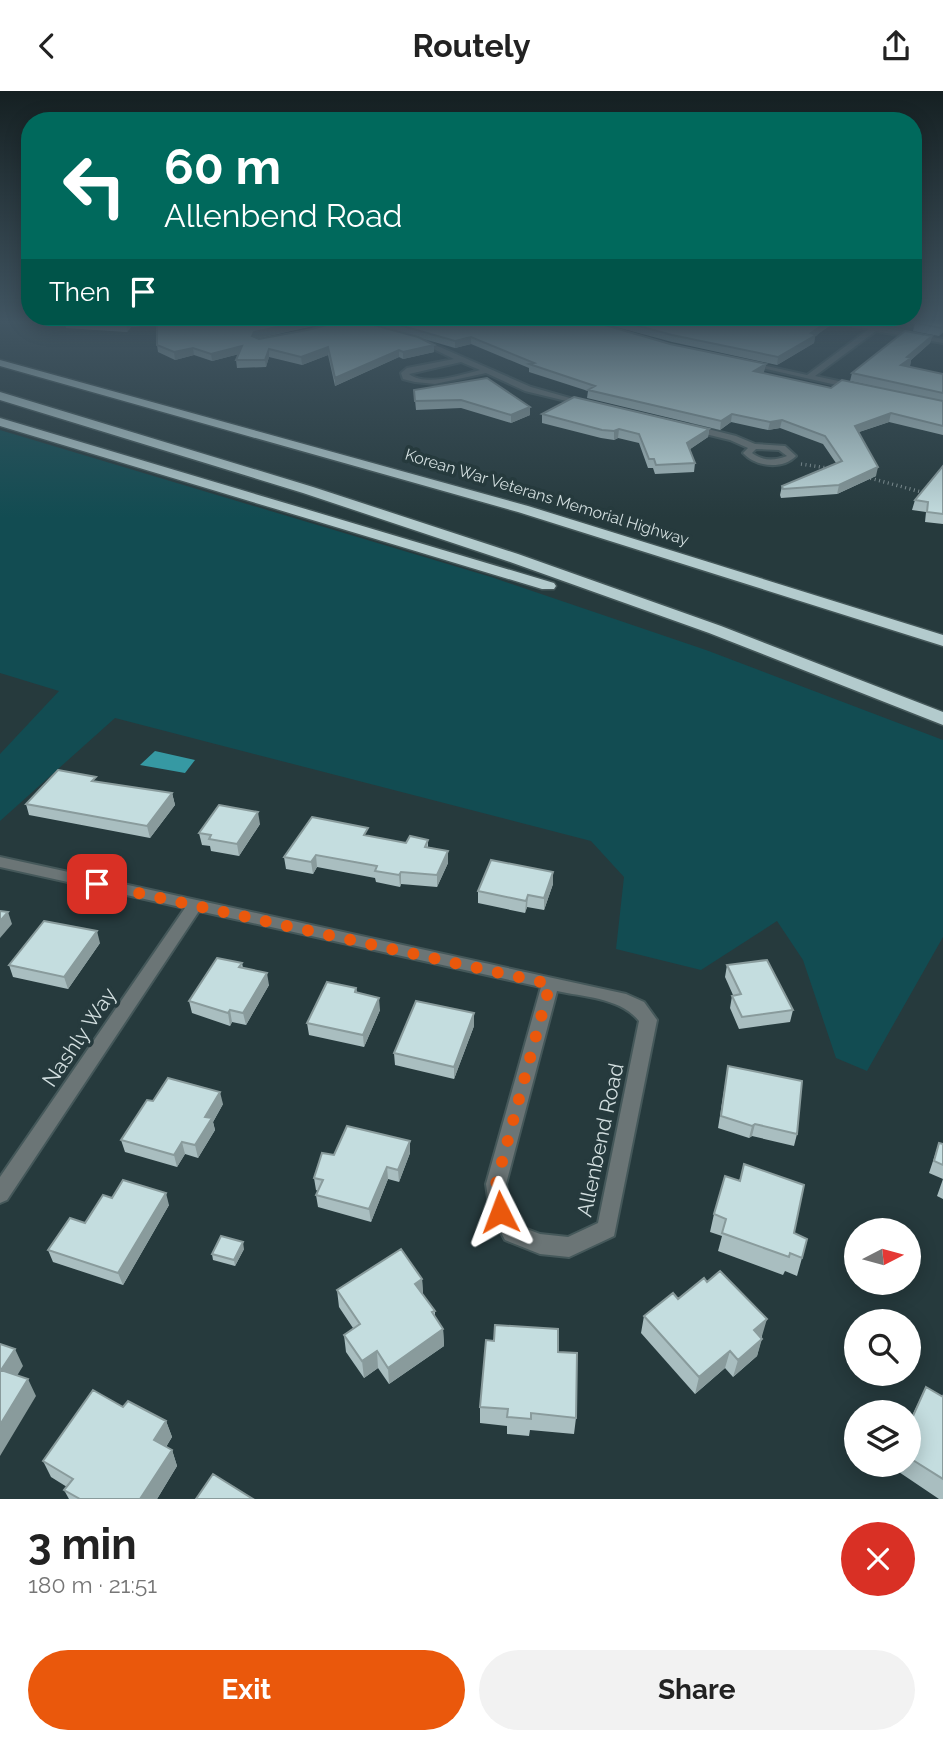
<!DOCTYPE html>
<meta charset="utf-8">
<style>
:root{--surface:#fff;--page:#f2f2f2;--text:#222;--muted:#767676;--accent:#ea580c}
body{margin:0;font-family:Raleway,sans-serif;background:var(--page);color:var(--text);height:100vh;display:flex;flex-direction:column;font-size:26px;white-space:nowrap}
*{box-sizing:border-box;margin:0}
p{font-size:23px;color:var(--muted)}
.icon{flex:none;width:38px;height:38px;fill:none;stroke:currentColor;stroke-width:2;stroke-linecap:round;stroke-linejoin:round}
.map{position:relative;height:1408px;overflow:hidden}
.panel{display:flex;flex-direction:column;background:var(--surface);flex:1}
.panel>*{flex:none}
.top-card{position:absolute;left:21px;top:21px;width:901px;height:214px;border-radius:28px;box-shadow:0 4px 18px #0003;background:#00695c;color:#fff;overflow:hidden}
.needle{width:46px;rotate:84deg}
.fabs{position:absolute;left:844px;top:1127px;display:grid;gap:14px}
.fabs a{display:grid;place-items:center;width:77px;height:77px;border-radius:50%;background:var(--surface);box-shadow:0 4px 18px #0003;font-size:35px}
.pin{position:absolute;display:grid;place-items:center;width:60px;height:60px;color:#fff;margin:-30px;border-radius:14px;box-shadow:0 4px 10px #0006}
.me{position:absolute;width:77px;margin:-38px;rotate:357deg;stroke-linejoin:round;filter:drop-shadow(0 0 5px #0008)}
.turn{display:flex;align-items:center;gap:24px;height:147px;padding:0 28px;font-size:32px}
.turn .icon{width:91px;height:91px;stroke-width:2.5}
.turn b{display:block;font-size:49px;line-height:60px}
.then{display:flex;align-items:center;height:66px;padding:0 28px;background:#0003;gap:14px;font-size:26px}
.round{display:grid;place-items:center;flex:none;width:74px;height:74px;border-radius:37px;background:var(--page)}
.head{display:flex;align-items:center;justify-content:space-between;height:119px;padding:0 28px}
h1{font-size:42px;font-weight:700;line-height:52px}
.button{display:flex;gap:14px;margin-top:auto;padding:14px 28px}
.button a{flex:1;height:80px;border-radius:42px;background:var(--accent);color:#fff;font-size:28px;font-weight:700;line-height:80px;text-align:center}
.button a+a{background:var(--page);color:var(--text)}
header{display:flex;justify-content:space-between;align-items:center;height:91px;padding:0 28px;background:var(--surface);font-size:32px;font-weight:700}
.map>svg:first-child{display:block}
.green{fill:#124c52}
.water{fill:#3699a3}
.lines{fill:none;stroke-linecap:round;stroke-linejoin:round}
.street-casing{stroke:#45585a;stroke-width:4}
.highway-casing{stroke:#45585a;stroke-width:3}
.path{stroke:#849395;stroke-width:3.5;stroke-dasharray:1 3.5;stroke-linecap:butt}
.street{fill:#6b7576;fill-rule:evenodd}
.highway{fill:#b3cbcd;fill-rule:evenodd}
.wall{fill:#a9bec0}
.shaded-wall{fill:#899b9c}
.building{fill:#c4dddf;stroke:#899b9c;stroke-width:2}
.route{stroke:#ea580c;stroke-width:12;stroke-dasharray:0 21.6}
.labels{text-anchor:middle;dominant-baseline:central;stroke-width:7;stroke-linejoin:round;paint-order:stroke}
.far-street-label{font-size:16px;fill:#d2dedf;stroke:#263a3d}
.near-street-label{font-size:21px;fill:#d2dedf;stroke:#263a3d}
</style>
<header><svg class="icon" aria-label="back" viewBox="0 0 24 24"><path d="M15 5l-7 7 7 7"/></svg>Routely<svg class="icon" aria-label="share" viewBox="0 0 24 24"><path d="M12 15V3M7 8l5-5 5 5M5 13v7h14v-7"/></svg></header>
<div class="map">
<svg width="943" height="1408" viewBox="0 0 943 1408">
<rect width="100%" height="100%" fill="#263a3d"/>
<path class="green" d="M 0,339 L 491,486 L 706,559 L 943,649 L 943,846 L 867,980 L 836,967 L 803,869 L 777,830 L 701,879 L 616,858 L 624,786 L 591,750 L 115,627 L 0,730 L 0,663 L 59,600 L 0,582 Z"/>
<path class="water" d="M 155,660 L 195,669 L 185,682 L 140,674 Z"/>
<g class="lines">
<g class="street-casing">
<path id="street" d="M 831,230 L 842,230 L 873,235 L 878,233 L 880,236 L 943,248 L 943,252 L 876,240 L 815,285 L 857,294 L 857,298 L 854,298 L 744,273 L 748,271 L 807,284 L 869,238 Z
M 417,246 L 531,296 L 591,313 L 587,315 L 525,300 L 486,282 L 435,293 L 415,291 L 403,288 L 401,282 L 407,277 L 454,268 L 415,249 ZM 461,271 L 480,279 C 460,284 426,296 409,283 Z
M 692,334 L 736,345 L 755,353 L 785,355 L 796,365 C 782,379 756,376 743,362 L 748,357 L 730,349 L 689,339 L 688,337 ZM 756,358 L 779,359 L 787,365 C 774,370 763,370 752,362 Z
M 0,766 L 626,903 L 644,911 L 657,929 L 614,1145 L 569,1166 L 540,1163 L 505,1149 L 490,1121 L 486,1093 L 541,896 L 199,820 L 7,1109 L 0,1112 L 0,1086 L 185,817 L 0,776 ZM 557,900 C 584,906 621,907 639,930 L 598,1132 L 568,1146 L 540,1143 L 519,1135 L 510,1119 L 506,1093 Z"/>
</g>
<g class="highway-casing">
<path id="highway" d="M 0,269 L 528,415 L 943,544 L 943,555 L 518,421 L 0,275 Z
M 0,301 L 313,396 L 518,463 L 721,535 L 943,621 L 943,634 L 709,542 L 507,470 L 303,402 L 0,309 Z
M 0,327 L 554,492 L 556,495 L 554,498 L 542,498 L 0,335 Z"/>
</g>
<path class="path" d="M 801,373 L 827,377
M 866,386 L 925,402"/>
<use href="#street" class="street"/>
<use href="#highway" class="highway"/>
</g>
<path class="wall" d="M 64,230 L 334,230 L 257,248 L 434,261 L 403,268 L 399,266 L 335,295 L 328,264 L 302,274 L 269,266 L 266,276 L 237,277 L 236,269 L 239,263 L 212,270 L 194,264 L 175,269 L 158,261 L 157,254 L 157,233 L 131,236 L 127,241 L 66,237 Z
M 361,230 L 591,230 L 670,253 L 766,273 L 763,282 L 831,297 L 926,307 L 850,290 L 852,282 L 932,245 L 930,252 L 911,269 L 910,275 L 908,276 L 943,283 L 943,344 L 889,331 L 859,341 L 876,385 L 837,403 L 781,407 L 780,404 L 782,395 L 836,372 L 823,353 L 780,337 L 768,339 L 731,331 L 720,339 L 587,307 L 588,300 L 529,281 L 529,277 L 471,253 L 455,257 Z
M 594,230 L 833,230 L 832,233 L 815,245 L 814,252 L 777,274 L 672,251 Z
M 943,230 L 943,241 L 939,245 L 913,240 L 915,232 Z
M 414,299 L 530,316 L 530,324 L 511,332 L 461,317 L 416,319 Z
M 542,323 L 709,338 L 708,346 L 690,358 L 695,372 L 694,381 L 655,383 L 653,377 L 648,377 L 639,352 L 618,347 L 614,349 L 601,347 L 542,332 Z
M 943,375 L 943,433 L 925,431 L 926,421 L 912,419 L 915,409 Z
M 97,691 L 172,702 L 175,714 L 150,747 L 29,724 L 26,713 Z
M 260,733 L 239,765 L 211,760 L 210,755 L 202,754 L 199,742 Z
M 368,745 L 406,752 L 428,749 L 428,756 L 448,760 L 448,772 L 437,796 L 401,793 L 400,796 L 376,791 L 375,787 L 317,776 L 313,783 L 286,778 L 284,766 Z
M 553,781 L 553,793 L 544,819 L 527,816 L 525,822 L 478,812 L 478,800 Z
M 100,852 L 68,898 L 13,886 L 9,874 Z
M 242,872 L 243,877 L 269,894 L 246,934 L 232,931 L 230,935 L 192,922 L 189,910 Z
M 727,874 L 793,919 L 790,931 L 739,938 L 730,917 L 732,905 L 733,904 L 725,886 Z
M 356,897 L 357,901 L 380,919 L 364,956 L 309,944 L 307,932 Z
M 474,935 L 454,988 L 395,974 L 394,962 Z
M 728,975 L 797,1043 L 794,1055 L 752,1045 L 749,1047 L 718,1037 Z
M 153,1010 L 223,1013 L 213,1031 L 215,1039 L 198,1067 L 185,1063 L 177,1076 L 125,1061 L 121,1049 Z
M 410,1050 L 410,1062 L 399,1091 L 388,1088 L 371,1131 L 318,1116 L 316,1104 L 318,1100 L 316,1099 L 314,1087 L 334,1064 Z
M 939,1052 L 943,1053 L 943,1108 L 937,1105 L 943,1088 L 929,1082 Z
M 112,1107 L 169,1114 L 123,1194 L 53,1171 L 48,1159 L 85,1132 Z
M 714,1123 L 794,1142 L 802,1167 L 797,1185 L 785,1180 L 783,1184 L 718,1160 L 722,1145 L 710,1141 Z
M 244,1158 L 235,1175 L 213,1169 L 212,1163 Z
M 422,1188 L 423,1204 L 435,1220 L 435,1226 L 443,1238 L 444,1255 L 389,1293 L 378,1277 L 364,1287 L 346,1261 L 344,1244 L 353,1237 L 339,1216 L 337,1199 Z
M 678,1208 L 762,1245 L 757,1265 L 733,1286 L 725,1277 L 695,1303 L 641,1242 L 644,1225 Z
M 558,1261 L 576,1327 L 574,1343 L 530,1339 L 529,1345 L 507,1343 L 507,1335 L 480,1332 L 480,1316 Z
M 926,1296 L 942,1306 L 943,1303 L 943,1408 L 939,1408 L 890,1375 L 890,1374 L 908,1374 L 908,1333 Z
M 123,1316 L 166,1330 L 172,1346 L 166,1356 L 172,1359 L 177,1375 L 157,1408 L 69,1408 L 64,1399 L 67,1396 L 51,1386 L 43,1370 Z"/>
<path class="shaded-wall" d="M 130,230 L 158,230 L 158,233 L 131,236 L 127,241 L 126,234 Z
M 304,230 L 334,230 L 254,248 L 252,245 L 254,241 Z
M 828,230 L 833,230 L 832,233 L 815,245 L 814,252 L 777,274 L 778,266 Z
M 943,235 L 943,241 L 939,245 L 941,237 Z
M 932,245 L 930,252 L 911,269 L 910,275 L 900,282 L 901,274 L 907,266 Z
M 471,246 L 471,253 L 455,257 L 455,250 Z
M 434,254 L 434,261 L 403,268 L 403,261 Z
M 242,255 L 243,262 L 212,270 L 211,263 Z
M 328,256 L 328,264 L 302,274 L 301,266 Z
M 193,257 L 194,264 L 175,269 L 174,261 Z
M 269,258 L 269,266 L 266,276 L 265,269 Z
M 399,259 L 399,266 L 335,295 L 335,287 Z
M 766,273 L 764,281 L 753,288 L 754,280 Z
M 530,316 L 530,324 L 511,332 L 511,324 Z
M 891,322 L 889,331 L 853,343 L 855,335 Z
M 732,323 L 731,331 L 720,339 L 721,330 Z
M 782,329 L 780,337 L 768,339 L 770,331 Z
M 619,338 L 618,347 L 614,349 L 614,340 Z
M 709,338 L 708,346 L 686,361 L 687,352 Z
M 878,376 L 876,385 L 837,403 L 839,394 Z
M 172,702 L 175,714 L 150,747 L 147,735 Z
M 258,721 L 260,733 L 239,765 L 237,753 Z
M 448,760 L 448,772 L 437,796 L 437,784 Z
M 316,764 L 317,776 L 313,783 L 311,771 Z
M 401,781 L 401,793 L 400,796 L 399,784 Z
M 553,781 L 553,793 L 544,819 L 544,807 Z
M 528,804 L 527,816 L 525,822 L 526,810 Z
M 8,821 L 12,833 L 0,847 L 0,830 Z
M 97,840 L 100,852 L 68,898 L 64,886 Z
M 267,882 L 269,894 L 246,934 L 243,922 Z
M 379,907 L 380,919 L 364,956 L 363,944 Z
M 230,919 L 232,931 L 230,935 L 228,922 Z
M 474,922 L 474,935 L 454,988 L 454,976 Z
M 220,1001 L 223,1013 L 213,1031 L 215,1039 L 198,1067 L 195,1054 L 205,1026 Z
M 755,1033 L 752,1045 L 749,1047 L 752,1035 Z
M 410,1050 L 410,1062 L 399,1091 L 398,1079 Z
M 182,1051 L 185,1063 L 177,1076 L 174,1064 Z
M 387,1076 L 388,1088 L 371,1131 L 369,1118 Z
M 166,1102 L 169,1114 L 123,1194 L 118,1182 Z
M 243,1151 L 244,1158 L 235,1175 L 234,1169 Z
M 422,1188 L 423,1205 L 415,1193 Z
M 767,1228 L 762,1245 L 749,1256 L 754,1239 Z
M 443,1238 L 444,1255 L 389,1293 L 388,1277 Z
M 762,1248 L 757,1265 L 733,1286 L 738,1269 Z
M 15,1258 L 23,1275 L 10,1296 L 1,1279 Z
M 377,1260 L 378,1277 L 364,1287 L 362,1270 Z
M 730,1260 L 725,1277 L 695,1303 L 699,1286 Z
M 28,1288 L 36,1305 L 0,1365 L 0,1334 Z
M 166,1330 L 172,1346 L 160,1365 L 154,1349 Z
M 172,1359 L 177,1375 L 157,1408 L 140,1408 Z"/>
<path class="building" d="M 64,230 L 130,230 L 126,234 Z
M 157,230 L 304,230 L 254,241 L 252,245 L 259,248 L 312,238 L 341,230 L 359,230 L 418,246 L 434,254 L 403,261 L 399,259 L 335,287 L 328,256 L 301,266 L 269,258 L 265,269 L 236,269 L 242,255 L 211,263 L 193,257 L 174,261 L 157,254 Z
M 385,230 L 591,230 L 670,253 L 766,273 L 754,280 L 831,297 L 842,289 L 943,310 L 943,335 L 891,322 L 855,335 L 878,376 L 839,394 L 783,398 L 782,395 L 842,370 L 825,345 L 782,329 L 770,331 L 732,323 L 721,330 L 588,299 L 595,295 L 529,273 L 534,272 L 471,246 L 455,250 Z
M 620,230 L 828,230 L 811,242 L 816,244 L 778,266 L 672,244 Z
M 918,230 L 943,230 L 943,235 L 941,237 L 915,232 Z
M 905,240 L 932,245 L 907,266 L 911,267 L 901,274 L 943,283 L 943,302 L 852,282 Z
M 487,287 L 530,316 L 511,324 L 461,309 L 415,310 L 414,299 Z
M 574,306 L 709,338 L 687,352 L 695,372 L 656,374 L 654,368 L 649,368 L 639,343 L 619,338 L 614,340 L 602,339 L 542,323 Z
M 943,375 L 943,423 L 927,421 L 928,411 L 915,409 Z
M 58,679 L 96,686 L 92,690 L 172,702 L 147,735 L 26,713 Z
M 219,714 L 258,721 L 237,753 L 209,748 L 211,744 L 199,742 Z
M 312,726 L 368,737 L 364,744 L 406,752 L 410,745 L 428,749 L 425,756 L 448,760 L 437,784 L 401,781 L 399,784 L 375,780 L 377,775 L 316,764 L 311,771 L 284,766 Z
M 491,769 L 553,781 L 544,807 L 528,804 L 526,810 L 478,800 Z
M 0,820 L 8,821 L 0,830 Z
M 44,830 L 97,840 L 64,886 L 9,874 Z
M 217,867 L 242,872 L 239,876 L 267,882 L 243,922 L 230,919 L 228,922 L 189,910 Z
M 767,869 L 793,919 L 742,926 L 732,905 L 741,903 L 727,874 Z
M 327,891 L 356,897 L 355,901 L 379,907 L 363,944 L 307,932 Z
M 416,910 L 474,922 L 454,976 L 394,962 Z
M 728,975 L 802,990 L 797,1043 L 755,1033 L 752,1035 L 721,1025 Z
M 168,987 L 220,1001 L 205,1026 L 212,1027 L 195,1054 L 182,1051 L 174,1064 L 121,1049 L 147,1009 L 153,1010 Z
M 347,1035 L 410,1050 L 398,1079 L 387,1076 L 369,1118 L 316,1104 L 323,1089 L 314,1087 L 322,1062 L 334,1064 Z
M 939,1052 L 943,1053 L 943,1074 L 934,1070 Z
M 744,1073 L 804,1094 L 794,1142 L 807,1148 L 802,1167 L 790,1162 L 789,1166 L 722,1142 L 726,1128 L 714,1123 L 725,1085 L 740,1090 Z
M 123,1089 L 166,1102 L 118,1182 L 48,1159 L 70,1127 L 85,1132 L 103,1104 L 112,1107 Z
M 221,1145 L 243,1151 L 234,1169 L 212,1163 Z
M 401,1158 L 422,1188 L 415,1193 L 435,1220 L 432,1221 L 443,1238 L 388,1277 L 377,1260 L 362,1270 L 344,1244 L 360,1233 L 337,1199 Z
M 720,1180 L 767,1228 L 754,1239 L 762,1248 L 738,1269 L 730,1260 L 699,1286 L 644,1225 L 673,1202 L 678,1208 L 704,1187 L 707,1191 Z
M 495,1234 L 558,1238 L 558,1261 L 577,1262 L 576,1327 L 531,1322 L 531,1328 L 507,1326 L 508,1318 L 480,1316 L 486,1249 L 494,1250 Z
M 0,1253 L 15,1258 L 1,1279 L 28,1288 L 0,1334 Z
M 926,1296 L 943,1306 L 943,1388 L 908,1366 L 908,1336 Z
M 93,1299 L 123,1316 L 128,1310 L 166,1330 L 154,1349 L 172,1359 L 140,1408 L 80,1408 L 64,1399 L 73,1388 L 43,1370 Z
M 213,1383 L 253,1408 L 196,1408 Z"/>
<linearGradient id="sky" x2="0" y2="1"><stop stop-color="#152022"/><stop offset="0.54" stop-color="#415562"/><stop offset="1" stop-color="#415562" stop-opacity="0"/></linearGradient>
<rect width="943" height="427" fill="url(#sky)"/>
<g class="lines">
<path class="route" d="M 97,793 L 550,893 L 496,1093 L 500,1121"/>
</g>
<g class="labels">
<g class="far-street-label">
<text transform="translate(547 406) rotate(17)">Korean War Veterans Memorial Highway</text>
</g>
<g class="near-street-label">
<text transform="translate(79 946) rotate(-56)">Nashly Way</text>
<text transform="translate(600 1049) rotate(-78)">Allenbend Road</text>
</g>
</g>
</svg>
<div class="fabs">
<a><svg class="needle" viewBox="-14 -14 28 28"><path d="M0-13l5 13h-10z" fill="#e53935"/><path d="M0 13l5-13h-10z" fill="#767676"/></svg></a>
<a><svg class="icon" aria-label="search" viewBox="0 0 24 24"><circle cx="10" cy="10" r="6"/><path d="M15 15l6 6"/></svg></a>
<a><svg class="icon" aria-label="layers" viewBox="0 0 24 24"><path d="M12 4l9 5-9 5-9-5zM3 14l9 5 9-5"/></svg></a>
</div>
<div class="pin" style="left:97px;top:793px;background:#d93025"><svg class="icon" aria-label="arrive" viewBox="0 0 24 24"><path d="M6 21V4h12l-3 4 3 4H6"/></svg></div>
<svg class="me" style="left:500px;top:1121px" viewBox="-20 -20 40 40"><path d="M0-17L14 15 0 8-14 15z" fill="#ea580c" stroke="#fff" stroke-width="4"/></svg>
<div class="top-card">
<div class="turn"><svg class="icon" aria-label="left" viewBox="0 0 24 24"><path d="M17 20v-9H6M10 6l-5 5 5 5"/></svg><div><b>60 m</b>Allenbend Road</div></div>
<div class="then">Then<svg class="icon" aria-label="arrive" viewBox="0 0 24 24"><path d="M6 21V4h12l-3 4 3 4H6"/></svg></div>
</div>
</div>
<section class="panel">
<div class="head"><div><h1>3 min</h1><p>180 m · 21:51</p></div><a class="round" style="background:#d93025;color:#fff"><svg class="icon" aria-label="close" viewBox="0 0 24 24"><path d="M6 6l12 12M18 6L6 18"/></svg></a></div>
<div class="button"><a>Exit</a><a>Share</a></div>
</section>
